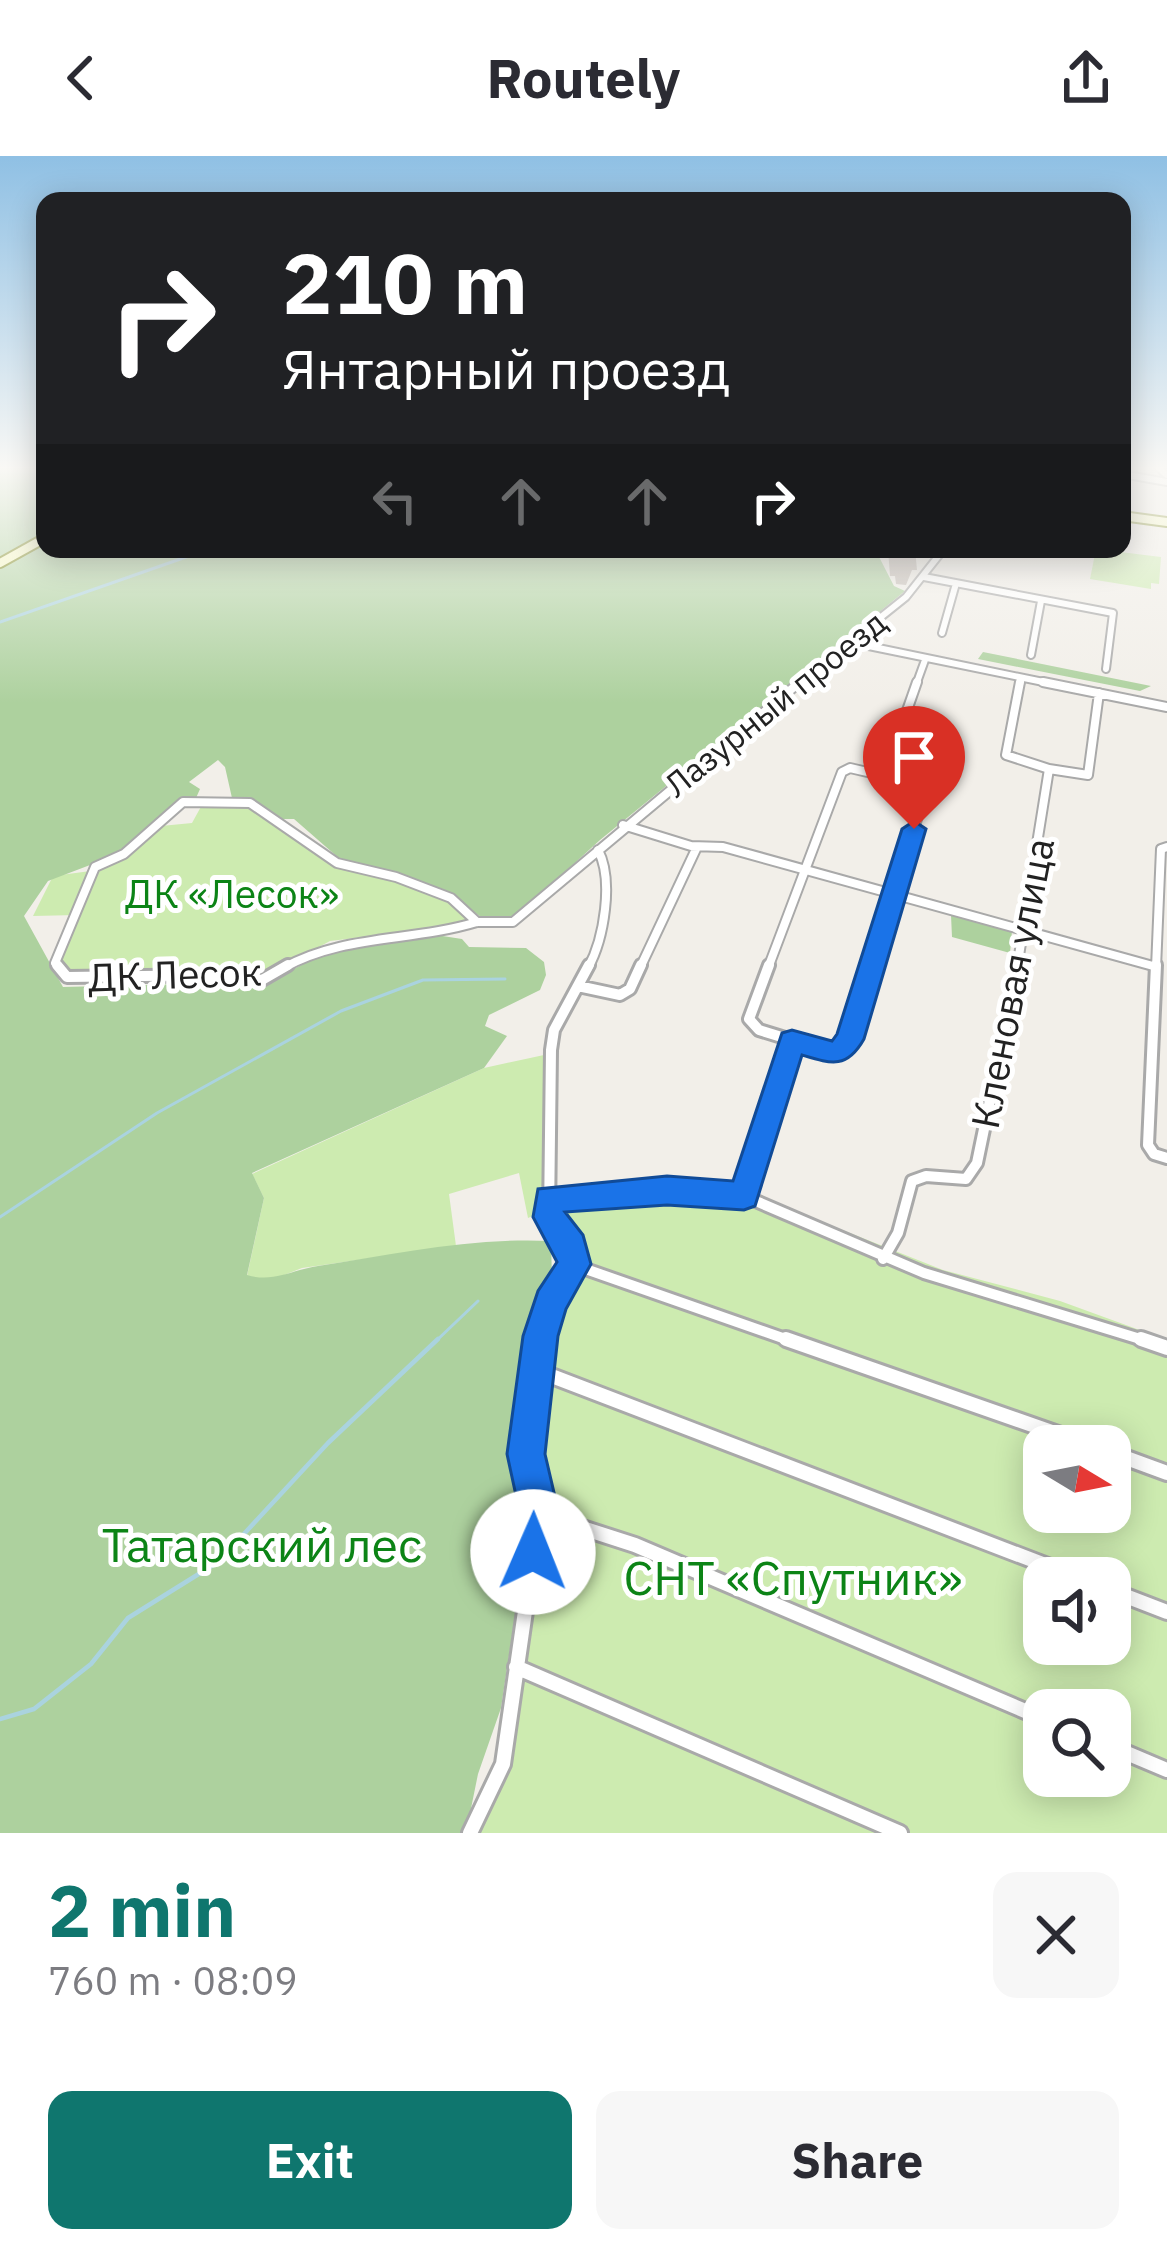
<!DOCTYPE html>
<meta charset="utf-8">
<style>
:root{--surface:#fff;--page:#f7f7f7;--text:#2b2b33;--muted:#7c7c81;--accent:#0f766e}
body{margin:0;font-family:"IBM Plex Sans",sans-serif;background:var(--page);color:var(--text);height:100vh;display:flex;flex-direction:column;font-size:45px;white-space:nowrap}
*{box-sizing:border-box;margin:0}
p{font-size:39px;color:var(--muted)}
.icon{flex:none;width:66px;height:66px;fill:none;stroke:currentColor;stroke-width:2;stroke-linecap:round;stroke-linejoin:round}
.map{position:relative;height:1677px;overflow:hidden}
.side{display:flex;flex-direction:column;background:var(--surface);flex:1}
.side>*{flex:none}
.guide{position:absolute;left:36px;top:36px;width:1095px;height:366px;border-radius:24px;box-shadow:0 6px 30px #0003;background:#202124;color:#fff;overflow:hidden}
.needle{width:78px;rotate:100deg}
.fabs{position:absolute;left:1023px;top:1269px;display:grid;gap:24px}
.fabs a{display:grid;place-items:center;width:108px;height:108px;border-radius:24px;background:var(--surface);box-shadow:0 6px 30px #0003;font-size:60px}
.pin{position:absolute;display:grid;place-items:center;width:102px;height:102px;color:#fff;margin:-123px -51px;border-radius:50% 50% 50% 0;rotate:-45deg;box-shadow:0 0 12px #0007}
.pin .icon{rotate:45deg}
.me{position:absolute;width:132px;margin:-66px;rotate:1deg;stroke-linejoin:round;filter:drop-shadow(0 0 9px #0008)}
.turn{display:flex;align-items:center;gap:42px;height:252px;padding:0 48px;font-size:54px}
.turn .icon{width:156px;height:156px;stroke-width:2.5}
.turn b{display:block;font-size:84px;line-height:102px}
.lanes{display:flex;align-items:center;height:114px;padding:0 48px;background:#0003;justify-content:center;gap:60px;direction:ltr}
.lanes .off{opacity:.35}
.round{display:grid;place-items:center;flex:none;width:126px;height:126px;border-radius:24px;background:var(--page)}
.head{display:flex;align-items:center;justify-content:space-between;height:204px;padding:0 48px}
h1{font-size:72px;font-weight:700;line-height:90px;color:var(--accent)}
.primary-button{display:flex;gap:24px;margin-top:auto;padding:24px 48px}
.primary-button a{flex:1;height:138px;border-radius:24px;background:var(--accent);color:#fff;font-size:48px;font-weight:700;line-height:138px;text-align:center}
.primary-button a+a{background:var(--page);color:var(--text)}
header{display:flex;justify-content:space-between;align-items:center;height:156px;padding:0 48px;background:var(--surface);font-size:54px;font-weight:700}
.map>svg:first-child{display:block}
.grass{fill:#cdebb0;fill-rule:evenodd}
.forest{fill:#add19e}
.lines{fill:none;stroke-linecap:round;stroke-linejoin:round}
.stream-far1{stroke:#aad3df;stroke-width:3}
.stream{stroke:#aad3df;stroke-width:4.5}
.building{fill:#c7bfb8}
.minor-far3-casing{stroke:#a9a9a9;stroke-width:10}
.minor-far2-casing{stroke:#a9a9a9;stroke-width:12}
.minor-far1-casing{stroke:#a9a9a9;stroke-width:16}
.minor-casing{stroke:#a9a9a9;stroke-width:20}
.secondary-casing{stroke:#707d05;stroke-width:12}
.minor-far3{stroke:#fff;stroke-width:6}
.minor-far2{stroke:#fff;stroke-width:8}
.minor-far1{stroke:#fff;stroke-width:10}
.minor{stroke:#fff;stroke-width:14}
.secondary{stroke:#f7fabf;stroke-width:8}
.route{fill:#1a73e8;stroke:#114b97;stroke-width:3}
.labels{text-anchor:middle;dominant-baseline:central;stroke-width:10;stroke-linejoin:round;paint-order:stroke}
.far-street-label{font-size:33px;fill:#222;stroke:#fff}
.park-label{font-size:39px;fill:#0c8416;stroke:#fff}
.street-label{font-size:39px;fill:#222;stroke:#fff}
.near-park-label{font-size:48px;fill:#0c8416;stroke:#fff}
</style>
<header><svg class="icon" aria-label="back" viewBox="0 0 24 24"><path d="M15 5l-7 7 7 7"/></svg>Routely<svg class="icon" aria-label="share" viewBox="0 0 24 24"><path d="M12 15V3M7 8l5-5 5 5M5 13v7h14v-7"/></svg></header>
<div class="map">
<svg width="1167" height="1677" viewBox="0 0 1167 1677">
<rect width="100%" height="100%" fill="#f2efe9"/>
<path class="grass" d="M 1096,393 L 1161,401 L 1159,428 L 1151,427 L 1151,433 L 1090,423 Z
M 203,647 L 248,647 L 272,669 L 280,669 C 299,683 322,705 344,712 C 388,725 434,726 466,762 L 465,769 L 330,785 L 265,820 L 68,817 L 61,802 L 77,759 L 33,760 L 53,720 L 98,714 L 161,670 L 192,667 Z
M 544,899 L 544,1055 L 528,1062 L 519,1017 L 449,1038 L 456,1090 L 302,1112 L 269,1125 L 247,1120 L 264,1042 L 252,1018 L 484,912 Z
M 701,1031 L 752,1038 L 943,1114 L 1060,1145 L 1167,1184 L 1167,1677 L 479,1677 L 506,1618 L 547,1370 L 538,1291 L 542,1191 L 551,1161 L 580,1102 L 563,1066 L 561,1052 ZM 1044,1290 L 1110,1290 L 1110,1356 L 1044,1356 ZM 1044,1422 L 1110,1422 L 1110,1488 L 1044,1488 ZM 1044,1554 L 1110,1554 L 1110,1620 L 1044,1620 Z"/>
<path class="forest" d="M 0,312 L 45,312 L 45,393 L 868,393 L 876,395 L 894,430 L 905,435 L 600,684 L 520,757 L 504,765 L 481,761 L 455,742 L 395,717 L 341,704 L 294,663 L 279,663 L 232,642 L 225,611 L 218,604 L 189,626 L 200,633 L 196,642 L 184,643 L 119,698 L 48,725 L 24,760 L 63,831 L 268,826 L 321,799 L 374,787 L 436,779 L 462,783 L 469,791 L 526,792 L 544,806 L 546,819 L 540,834 L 489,859 L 485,870 L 507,880 L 484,912 L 252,1017 L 264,1042 L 247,1119 C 274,1127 291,1114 318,1110 C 395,1098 473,1081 551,1085 L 552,1123 L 538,1193 L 542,1248 L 533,1281 L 525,1394 L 501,1552 L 478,1618 L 466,1677 L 0,1677 Z
M 983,496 L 1151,530 L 1140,535 L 978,503 Z
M 951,759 L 1012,775 L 1010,797 L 952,781 Z"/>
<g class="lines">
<path class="stream-far1" d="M 0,466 L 209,393
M 0,1061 L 157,957 L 341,855 L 423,824 L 505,823
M 435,1186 L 478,1145"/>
<path class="stream" d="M 0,1563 L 34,1553 L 91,1508 L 128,1462 L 218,1406 L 328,1287 L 438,1183"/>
</g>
<path class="building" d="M 888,393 L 915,393 L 917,414 L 912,414 L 906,429 L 896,428 L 895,420 L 890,420 Z"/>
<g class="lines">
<g class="minor-far3-casing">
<path id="minor-far3" d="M 1159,312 L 1167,319
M 1122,318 L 1167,326
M 924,421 L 1113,457 L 1106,513
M 942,477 L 955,431
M 854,487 L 1058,529
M 1031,499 L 1041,445
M 796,529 L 906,441 L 944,393
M 916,529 L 925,504
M 1020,529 L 1021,522"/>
</g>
<g class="minor-far2-casing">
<path id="minor-far2" d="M 1043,526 L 1167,551
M 1049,613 L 1088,619 L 1099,537
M 884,620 L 917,526
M 623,669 L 691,690 L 723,691 L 1153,810
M 477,766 L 513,766 L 800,526
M 60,812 L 55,807 L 95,711 L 124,698 L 183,646 L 250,647 L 337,707 L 396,721 L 451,742 L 477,766
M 283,812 C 344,778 411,786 477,766
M 588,812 C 604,783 614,724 598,694
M 640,812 L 697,691
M 768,812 L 842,616 L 850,612 L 915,627 L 924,640 L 872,812
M 1017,812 L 1049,613 L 1006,599 L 1020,526
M 1156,812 L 1161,693 L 1167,691"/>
</g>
<g class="minor-far1-casing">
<path id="minor-far1" d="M 57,809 L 67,821 L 219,819 L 262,824 L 288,809
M 769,809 L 749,863 L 759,874 L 837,898 L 850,883 L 872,809
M 1156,809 L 1148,989 L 1154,998 L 1167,1002
M 578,830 L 620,839 L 630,833 L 641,809
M 744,1040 L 792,885
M 549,1043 L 667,1034 L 744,1040 L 924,1117 L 1150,1186
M 883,1103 L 898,1077 L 912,1025 L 926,1020 L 966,1023 L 977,1007 L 1018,809
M 574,1109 L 794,1186
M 539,1186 L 551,1147 L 574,1109 L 571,1090 L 549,1061 L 551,894 L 554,874 L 589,809"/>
</g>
<g class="minor-casing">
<path id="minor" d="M 786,1183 L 1092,1290
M 1141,1183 L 1167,1192
M 536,1214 L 1079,1422
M 1110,1296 L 1167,1317
M 539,1358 L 635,1389 L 1044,1563
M 1110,1434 L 1167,1456
M 516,1511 L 900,1677
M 1110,1590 L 1167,1614
M 470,1677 L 503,1608 L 539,1358 L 526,1299 L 540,1183"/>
</g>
<g class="secondary-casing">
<path id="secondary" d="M 1122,360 L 1167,366
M 0,407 L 45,382"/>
</g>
<use href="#minor-far3" class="minor-far3"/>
<use href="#minor-far2" class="minor-far2"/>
<use href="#minor-far1" class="minor-far1"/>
<use href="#minor" class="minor"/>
<use href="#secondary" class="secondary"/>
</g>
<linearGradient id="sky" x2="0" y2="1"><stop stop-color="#8fc0e4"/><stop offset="0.57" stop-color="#f9f8f5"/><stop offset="1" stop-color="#f9f8f5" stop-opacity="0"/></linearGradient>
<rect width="1167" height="547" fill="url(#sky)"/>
<path class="route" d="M 914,665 L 926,673 L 864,883 C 847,913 832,908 802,899 L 755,1050 L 744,1054 L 667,1049 L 565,1056 L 583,1079 L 591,1108 L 566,1153 L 558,1180 L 545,1298 L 559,1358 L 548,1410 L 533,1416 L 519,1410 L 513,1396 L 520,1358 L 507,1298 L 523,1180 L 538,1135 L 557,1106 L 533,1061 L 538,1033 L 667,1020 L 733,1025 L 782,877 L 792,874 L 832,885 L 837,878 L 902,673 Z"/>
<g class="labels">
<g class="far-street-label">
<text transform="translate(775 547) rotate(-39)">Лазурный проезд</text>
</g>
<g class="park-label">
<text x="232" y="737">ДК «Лесок»</text>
</g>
<g class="street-label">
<text transform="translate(175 818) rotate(-2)">ДК Лесок</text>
<text transform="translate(1012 827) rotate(-79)">Кленовая улица</text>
</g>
<g class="near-park-label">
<text x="262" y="1388">Татарский лес</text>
<text x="793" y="1421">СНТ «Спутник»</text>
</g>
</g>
</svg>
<div class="fabs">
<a><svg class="needle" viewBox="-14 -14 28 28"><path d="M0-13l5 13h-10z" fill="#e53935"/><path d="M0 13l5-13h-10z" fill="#7c7c81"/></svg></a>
<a><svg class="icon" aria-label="sound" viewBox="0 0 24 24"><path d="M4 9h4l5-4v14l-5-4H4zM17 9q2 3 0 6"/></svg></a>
<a><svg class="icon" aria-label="search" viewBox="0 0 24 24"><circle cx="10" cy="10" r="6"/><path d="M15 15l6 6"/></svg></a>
</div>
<div class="pin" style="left:914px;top:673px;background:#d93025"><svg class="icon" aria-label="arrive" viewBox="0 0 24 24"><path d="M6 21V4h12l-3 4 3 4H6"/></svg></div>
<svg class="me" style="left:533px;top:1396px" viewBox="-20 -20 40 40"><circle r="19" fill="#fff"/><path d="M0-13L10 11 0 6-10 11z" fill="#1a73e8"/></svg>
<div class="guide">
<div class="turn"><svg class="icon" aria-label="right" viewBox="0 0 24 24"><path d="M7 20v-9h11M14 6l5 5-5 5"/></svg><div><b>210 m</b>Янтарный проезд</div></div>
<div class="lanes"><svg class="icon off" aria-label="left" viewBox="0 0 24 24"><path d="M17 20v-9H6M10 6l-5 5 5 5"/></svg><svg class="icon off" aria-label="ahead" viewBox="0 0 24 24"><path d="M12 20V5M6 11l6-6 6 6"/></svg><svg class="icon off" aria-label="ahead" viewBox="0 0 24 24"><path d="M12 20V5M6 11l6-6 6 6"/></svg><svg class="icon" aria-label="right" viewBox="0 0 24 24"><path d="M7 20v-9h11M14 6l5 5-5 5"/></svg></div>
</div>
</div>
<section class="side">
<div class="head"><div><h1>2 min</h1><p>760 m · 08:09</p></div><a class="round"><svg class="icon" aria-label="close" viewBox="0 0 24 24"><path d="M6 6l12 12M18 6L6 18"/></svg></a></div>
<div class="primary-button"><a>Exit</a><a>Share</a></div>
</section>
